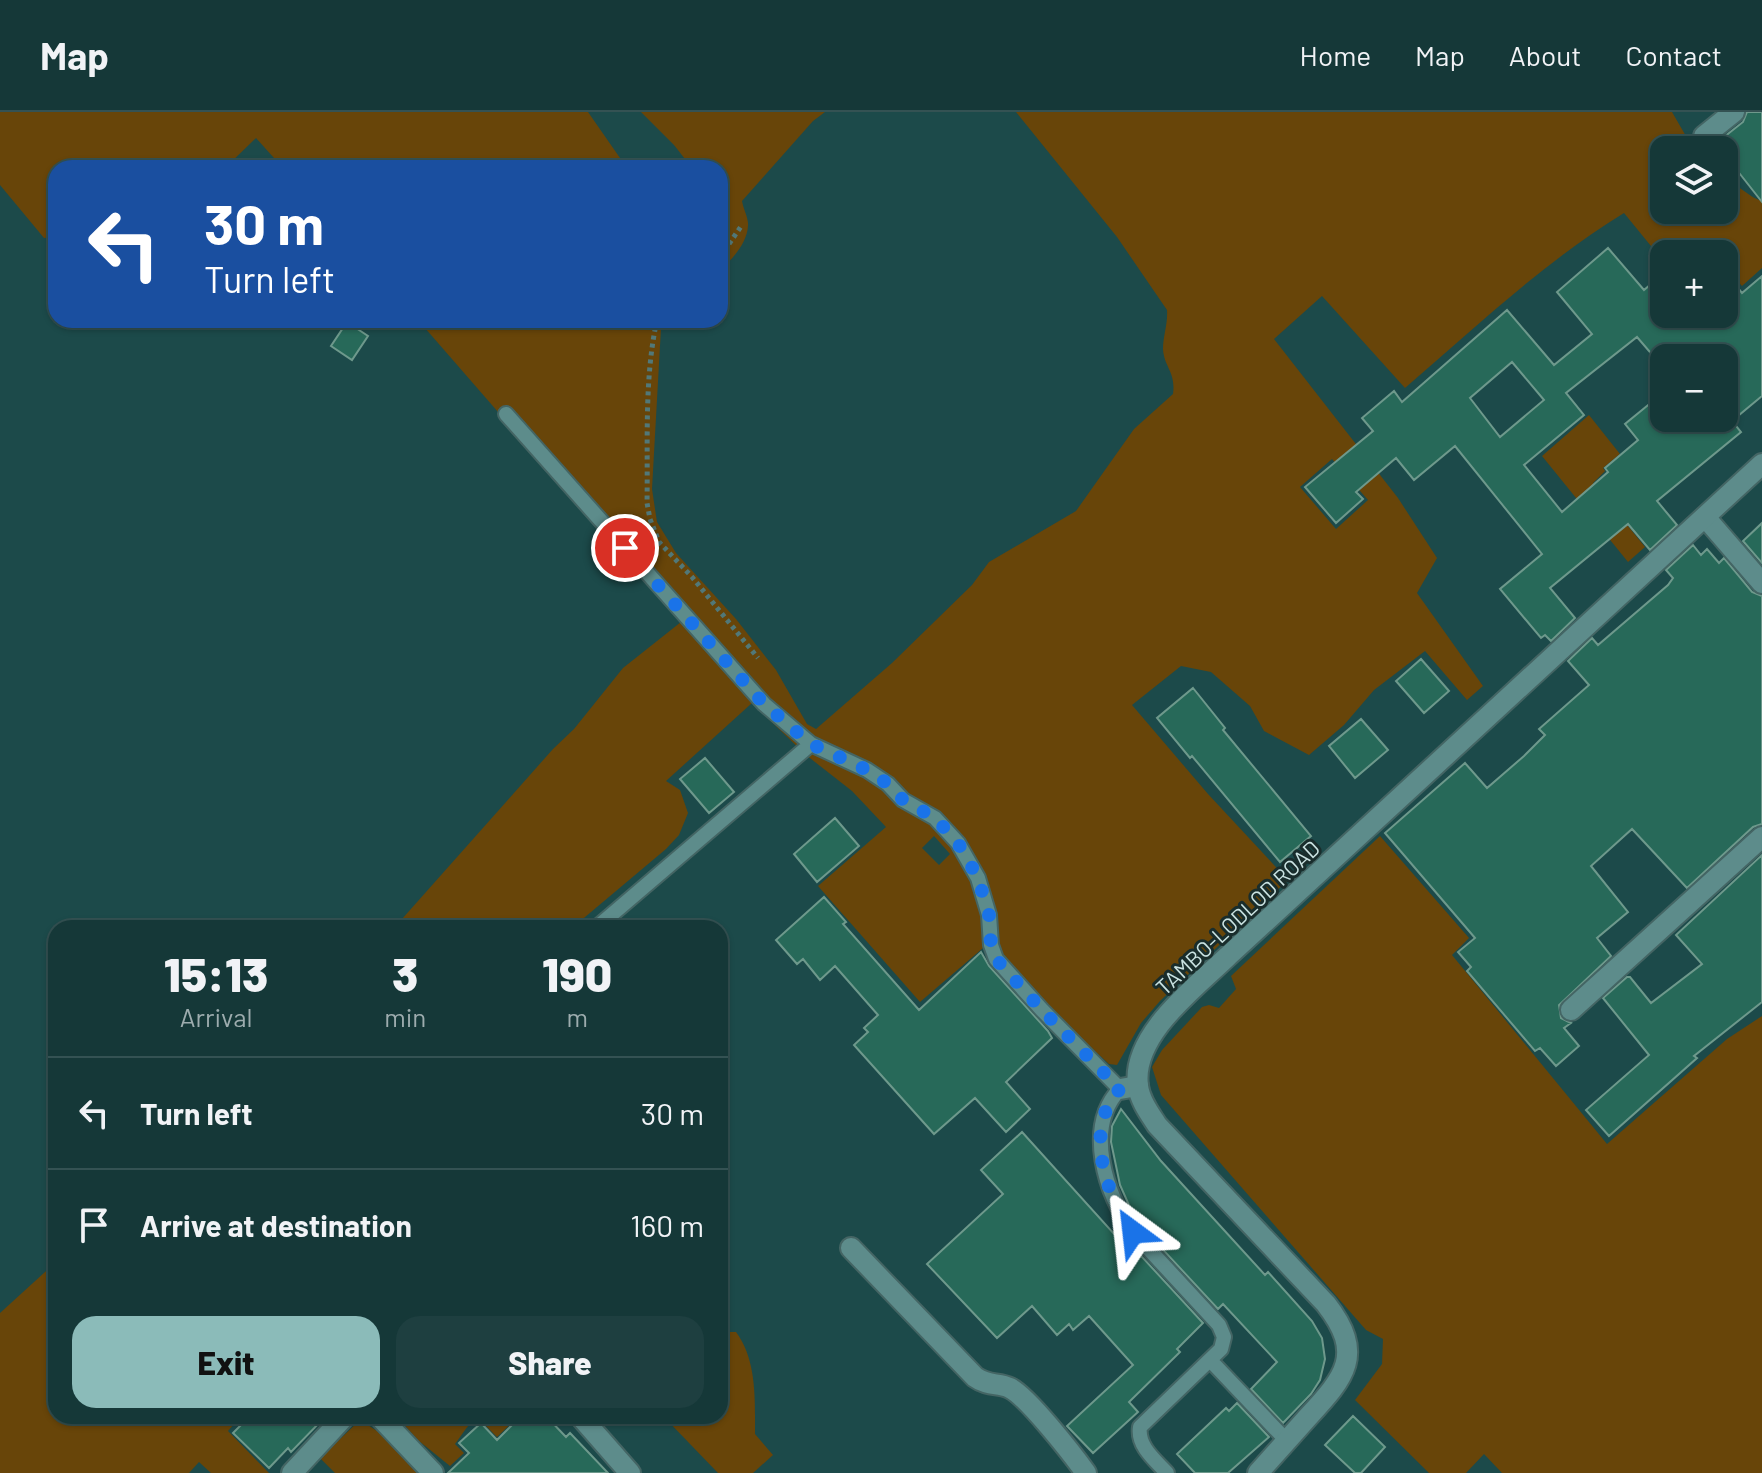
<!DOCTYPE html>
<meta charset="utf-8">
<style>
:root{--surface:#153838;--page:#1e3f40;--text:#f1f3f6;--muted:#9dacae;--line:#345253;--accent:#8bbbb9}
body{margin:0;font-family:Barlow,sans-serif;background:var(--page);color:var(--text);height:100vh;display:flex;flex-direction:column;font-size:30px;white-space:nowrap}
*{box-sizing:border-box;margin:0}
p{font-size:26px;color:var(--muted)}
.icon{flex:none;width:44px;height:44px;fill:none;stroke:currentColor;stroke-width:2;stroke-linecap:round;stroke-linejoin:round}
.map{position:relative;flex:1;overflow:hidden}
.details{position:absolute;left:48px;top:808px;width:680px;height:504px;display:flex;flex-direction:column;background:var(--surface);border-radius:24px;box-shadow:0 2px 6px #0004,0 0 0 2px var(--line)}
.details>*{flex:none}
.banner{position:absolute;left:48px;top:48px;width:680px;height:168px;border-radius:24px;box-shadow:0 2px 6px #0004,0 0 0 2px var(--line);background:#1a4fa0;color:#fff;overflow:hidden}
.tools{position:absolute;left:1650px;top:24px;display:grid;gap:16px}
.tools a{display:grid;place-items:center;width:88px;height:88px;border-radius:16px;background:var(--surface);box-shadow:0 2px 6px #0004,0 0 0 2px var(--line);font-size:40px}
.pin{position:absolute;display:grid;place-items:center;width:68px;height:68px;color:#fff;margin:-34px;border:4px solid #fff;border-radius:50%;box-shadow:0 2px 8px #0007}
.me{position:absolute;width:88px;margin:-44px;rotate:330deg;stroke-linejoin:round;filter:drop-shadow(0 0 6px #0008)}
.turn{display:flex;align-items:center;gap:28px;height:168px;padding:0 24px;font-size:36px}
.turn .icon{width:104px;height:104px;stroke-width:2.5}
.turn b{display:block;font-size:56px;line-height:68px}
.eta{display:flex;justify-content:space-evenly;align-items:center;height:136px;text-align:center}
.eta b{font-size:48px;font-weight:800;line-height:56px}
.cta{display:flex;gap:16px;margin-top:auto;padding:16px 24px}
.cta a{flex:1;height:92px;border-radius:24px;background:var(--accent);color:#111;font-size:32px;font-weight:800;line-height:92px;text-align:center}
.cta a+a{background:var(--page);color:var(--text)}
ul{padding:0;list-style:none}
li{display:flex;align-items:center;gap:24px;height:112px;padding:0 24px;border-top:2px solid var(--line)}
li div{flex:1}
li b{display:block;font-size:30px}
li em{font-style:normal}
header{display:flex;align-items:center;gap:48px;box-sizing:border-box;height:112px;padding:0 40px;background:var(--surface);border-bottom:2px solid var(--line)}
header strong{font-size:38px}
nav{display:flex;gap:44px;margin-inline-start:auto;font-size:28px}
.map>svg:first-child{display:block}
.green{fill:#684509;fill-rule:evenodd}
.building{fill:#276959;stroke:#6e998c;stroke-width:2;fill-rule:evenodd}
.lines{fill:none;stroke-linecap:round;stroke-linejoin:round}
.service-casing{stroke:#446564;stroke-width:18}
.minor-casing{stroke:#446564;stroke-width:24}
.tertiary-casing{stroke:#446564;stroke-width:24}
.path{stroke:#517878;stroke-width:5;stroke-dasharray:4 4;stroke-linecap:butt}
.service{stroke:#5d8c8b;stroke-width:14}
.minor{stroke:#5d8c8b;stroke-width:20}
.tertiary{stroke:#5d8c8b;stroke-width:20}
.route{stroke:#1a73e8;stroke-width:14;stroke-dasharray:0 25.2}
.labels{text-anchor:middle;dominant-baseline:central;stroke-width:6;stroke-linejoin:round;paint-order:stroke}
.street-label{font-size:22px;fill:#cbe3e2;stroke:#192d2c}
</style>
<header>
<strong>Map</strong>
<nav><a>Home</a><a>Map</a><a>About</a><a>Contact</a></nav>
</header>
<div class="map">
<svg width="1762" height="1361" viewBox="0 0 1762 1361">
<rect width="100%" height="100%" fill="#1c4a4a"/>
<path class="green" d="M 0,0 L 588,0 L 627,56 L 283,56 L 256,26 L 225,56 L 56,56 L 56,125 L 44,126 L 0,73 Z
M 641,0 L 825,0 L 813,9 L 742,89 C 743,96 749,107 748,114 C 747,131 732,148 720,158 L 720,107 L 729,100 L 720,90 L 720,56 L 692,56 L 674,33 Z
M 1016,0 L 1672,0 L 1694,38 L 1664,38 L 1664,98 L 1724,98 L 1724,70 C 1740,72 1748,85 1762,89 L 1762,156 L 1742,174 L 1727,158 L 1724,160 L 1724,142 L 1664,142 L 1664,150 L 1624,101 C 1544,150 1476,215 1405,276 L 1322,184 L 1274,227 L 1398,386 L 1437,446 L 1417,481 L 1483,574 L 1467,588 L 1425,539 L 1374,578 L 1344,613 L 1309,643 L 1264,619 L 1250,594 L 1211,560 L 1181,554 L 1132,593 L 1208,682 L 1288,768 L 1160,889 L 1141,911 L 1117,953 L 1109,952 L 1023,873 L 1004,846 L 983,836 L 920,890 L 818,774 L 886,715 L 852,679 L 806,643 L 752,591 L 666,669 L 680,678 L 688,701 L 679,723 L 666,737 L 572,816 L 394,816 L 553,637 L 574,617 L 623,556 L 681,510 L 418,208 L 666,208 L 661,216 L 652,377 L 657,410 L 676,441 L 736,507 L 776,558 L 807,612 L 816,617 L 892,551 L 972,473 L 989,450 L 1076,399 L 1134,317 L 1173,282 C 1176,260 1164,255 1163,237 C 1163,224 1168,212 1167,198 L 1117,125 ZM 1332,347 L 1368,388 L 1336,417 L 1300,375 ZM 934,724 L 950,742 L 939,753 L 922,736 Z
M 1589,303 L 1620,342 L 1603,356 L 1605,359 L 1593,371 L 1645,435 L 1628,450 L 1542,344 Z
M 1380,724 L 1469,826 L 1452,843 L 1607,1032 L 1727,927 L 1762,904 L 1762,1361 L 1502,1361 L 1484,1342 L 1466,1361 L 1429,1361 L 1355,1288 L 1382,1252 L 1383,1227 L 1366,1218 L 1161,983 L 1152,955 L 1162,938 L 1202,895 L 1209,893 L 1219,896 L 1236,877 L 1231,864 Z
M 56,1150 L 56,1304 L 241,1304 L 228,1319 L 269,1361 L 211,1361 L 199,1350 L 189,1361 L 0,1361 L 0,1201 Z
M 727,1220 L 736,1220 C 757,1248 755,1288 755,1322 L 773,1343 L 753,1361 L 718,1361 L 663,1304 L 720,1304 L 720,1223 Z
M 396,1304 L 519,1304 L 497,1325 L 478,1306 C 467,1312 463,1322 455,1332 L 464,1341 L 450,1354 L 419,1329 Z
M 360,1308 L 377,1319 L 417,1361 L 335,1361 L 320,1346 Z"/>
<path class="building" d="M 1747,0 L 1762,0 L 1762,90 L 1718,34 L 1721,32 L 1719,29 L 1743,10 Z
M 1608,136 L 1644,178 L 1664,161 L 1664,202 L 1724,202 L 1724,159 L 1742,181 L 1762,164 L 1762,284 L 1732,309 L 1741,320 L 1657,389 L 1677,413 L 1650,438 L 1628,412 L 1550,476 L 1575,506 L 1551,529 L 1545,523 L 1541,526 L 1500,477 L 1542,442 L 1455,334 L 1414,368 L 1396,346 L 1356,380 L 1363,387 L 1336,411 L 1305,375 L 1373,319 L 1362,306 L 1394,279 L 1402,290 L 1507,198 L 1554,253 L 1592,222 L 1557,180 ZM 1637,225 L 1655,246 L 1724,246 L 1724,306 L 1664,306 L 1664,280 L 1625,312 L 1638,328 L 1605,356 L 1608,360 L 1562,400 L 1524,353 L 1584,303 L 1566,281 ZM 1512,250 L 1544,288 L 1500,325 L 1470,286 Z
M 347,210 L 368,224 L 352,248 L 331,234 Z
M 1762,411 L 1762,451 L 1743,429 Z
M 1693,433 L 1701,443 L 1707,437 L 1719,451 L 1724,446 L 1752,480 L 1762,484 L 1762,712 L 1753,715 L 1687,776 L 1632,717 L 1591,754 L 1628,800 L 1597,826 L 1611,844 L 1559,893 L 1561,906 L 1571,911 L 1564,916 L 1579,934 L 1556,954 L 1540,936 L 1535,939 L 1467,859 L 1471,855 L 1458,840 L 1475,826 L 1385,721 L 1465,651 L 1487,676 L 1524,644 L 1545,623 L 1539,617 L 1589,573 L 1568,549 L 1592,526 L 1598,533 L 1668,473 L 1673,466 L 1666,458 Z
M 1421,547 L 1449,579 L 1424,601 L 1396,569 Z
M 1193,576 L 1225,616 L 1223,618 L 1311,724 L 1280,750 L 1192,644 L 1190,646 L 1157,606 Z
M 1361,607 L 1388,638 L 1355,666 L 1329,634 Z
M 705,646 L 734,680 L 709,701 L 680,667 Z
M 835,706 L 859,734 L 817,770 L 794,742 Z
M 1762,743 L 1762,890 L 1694,944 L 1697,946 L 1609,1024 L 1586,998 L 1649,943 L 1603,886 L 1627,865 L 1630,865 L 1651,891 L 1702,852 L 1676,823 Z
M 824,785 L 846,810 L 843,812 L 919,898 L 981,840 L 989,854 L 1048,919 L 1052,926 L 1006,970 L 1030,997 L 1006,1020 L 975,986 L 934,1022 L 854,933 L 868,920 L 864,916 L 878,903 L 835,854 L 820,868 L 803,847 L 797,852 L 776,828 Z
M 1121,997 L 1161,1049 L 1265,1163 L 1268,1160 L 1312,1209 L 1322,1226 L 1325,1247 L 1320,1268 L 1311,1282 L 1283,1311 L 1251,1277 L 1277,1250 L 1223,1192 L 1218,1197 L 1141,1114 L 1132,1100 L 1120,1073 L 1111,1030 L 1112,1014 Z
M 1022,1020 L 1133,1143 L 1131,1133 L 1203,1211 L 1177,1237 L 1180,1240 L 1129,1290 L 1138,1300 L 1093,1341 L 1067,1314 L 1133,1253 L 1089,1204 L 1073,1218 L 1069,1212 L 1057,1223 L 1032,1194 L 997,1226 L 927,1152 L 1003,1082 L 981,1058 Z
M 1237,1291 L 1269,1325 L 1228,1361 L 1195,1361 L 1177,1342 L 1226,1296 L 1229,1299 Z
M 250,1304 L 326,1304 L 291,1340 L 288,1336 L 269,1356 L 233,1321 Z
M 521,1304 L 546,1304 L 566,1325 L 570,1321 L 608,1361 L 448,1361 L 469,1341 L 459,1331 L 481,1311 L 497,1328 Z
M 1353,1304 L 1385,1335 L 1361,1361 L 1355,1361 L 1325,1333 Z"/>
<g class="lines">
<g class="service-casing">
<path id="service" d="M 506,302 L 764,592 L 811,632 L 867,658 L 888,672 L 903,688 L 935,706 L 958,731 L 978,766 L 989,803 L 991,833 L 996,847 L 1042,898 L 1120,977 C 1084,1014 1105,1083 1133,1120 L 1219,1213 L 1224,1225 L 1221,1237 L 1140,1315 C 1137,1334 1155,1348 1167,1361
M 596,816 L 811,632
M 1210,1248 L 1287,1329"/>
</g>
<g class="minor-casing">
<path id="minor" d="M 1704,24 L 1734,0
M 1705,405 L 1762,471
M 1571,898 L 1762,725
M 1120,977 L 1138,974
M 851,1136 L 975,1265 C 989,1275 998,1270 1010,1276 C 1028,1285 1073,1343 1086,1361
M 379,1304 L 433,1361
M 580,1304 L 630,1361
M 292,1361 L 345,1304"/>
</g>
<g class="tertiary-casing">
<path id="tertiary" d="M 1258,1361 C 1275,1342 1291,1324 1308,1305 C 1345,1265 1365,1242 1326,1192 L 1157,1013 C 1150,1002 1140,989 1138,974 C 1131,923 1196,875 1228,844 L 1762,352"/>
</g>
<path class="path" d="M 720,145 L 742,113
M 657,208 C 644,266 648,331 647,391 L 650,407 L 659,430 L 692,465 L 758,546"/>
<use href="#service" class="service"/>
<use href="#minor" class="minor"/>
<use href="#tertiary" class="tertiary"/>
</g>
<g class="lines">
<path class="route" d="M 625,436 L 764,592 L 811,632 L 867,658 L 888,672 L 903,688 L 935,706 L 958,731 L 978,766 L 989,803 L 991,833 L 996,847 L 1042,898 L 1120,977 C 1083,1014 1105,1083 1133,1120"/>
</g>
<g class="labels">
<g class="street-label">
<text transform="translate(1237 805) rotate(-43)">TAMBO-LODLOD ROAD</text>
</g>
</g>
</svg>
<div class="tools">
<a><svg class="icon" aria-label="layers" viewBox="0 0 24 24"><path d="M12 4l9 5-9 5-9-5zM3 14l9 5 9-5"/></svg></a>
<a>+</a>
<a>−</a>
</div>
<div class="pin" style="left:625px;top:436px;background:#d93025"><svg class="icon" aria-label="arrive" viewBox="0 0 24 24"><path d="M6 21V4h12l-3 4 3 4H6"/></svg></div>
<svg class="me" style="left:1133px;top:1120px" viewBox="-20 -20 40 40"><path d="M0-17L14 15 0 8-14 15z" fill="#1a73e8" stroke="#fff" stroke-width="4"/></svg>
<div class="banner">
<div class="turn"><svg class="icon" aria-label="left" viewBox="0 0 24 24"><path d="M17 20v-9H6M10 6l-5 5 5 5"/></svg><div><b>30 m</b>Turn left</div></div>
</div>
<section class="details">
<div class="eta">
<div><b>15:13</b><p>Arrival</p></div>
<div><b>3</b><p>min</p></div>
<div><b>190</b><p>m</p></div>
</div>
<ul>
<li><svg class="icon" aria-label="left" viewBox="0 0 24 24"><path d="M17 20v-9H6M10 6l-5 5 5 5"/></svg><div><b>Turn left</b></div><em>30 m</em></li>
<li><svg class="icon" aria-label="arrive" viewBox="0 0 24 24"><path d="M6 21V4h12l-3 4 3 4H6"/></svg><div><b>Arrive at destination</b></div><em>160 m</em></li>
</ul>
<div class="cta"><a>Exit</a><a>Share</a></div>
</section>
</div>
